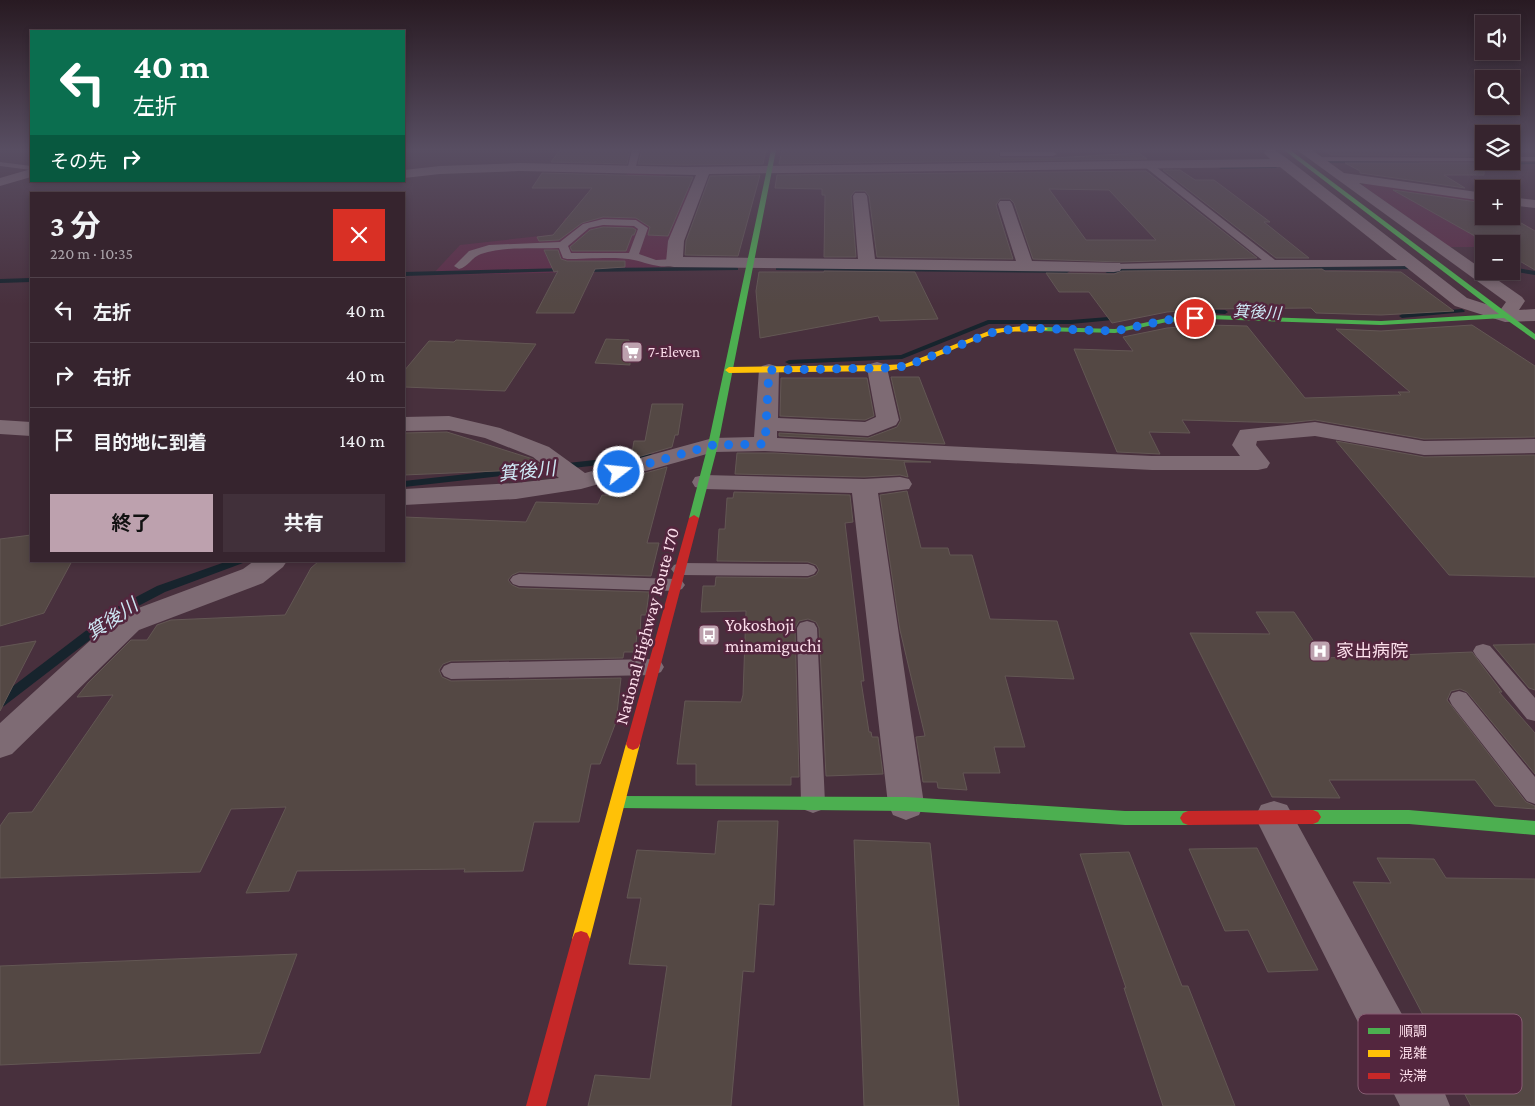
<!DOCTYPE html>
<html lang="ja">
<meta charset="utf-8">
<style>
:root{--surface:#36242e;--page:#41303a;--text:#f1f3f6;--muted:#aaa4aa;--line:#50414a;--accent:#bda1ae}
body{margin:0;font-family:"Crimson Pro","Noto Sans JP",serif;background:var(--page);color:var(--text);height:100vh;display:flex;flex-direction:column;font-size:19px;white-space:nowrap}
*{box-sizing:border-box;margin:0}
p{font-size:16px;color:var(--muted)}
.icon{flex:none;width:28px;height:28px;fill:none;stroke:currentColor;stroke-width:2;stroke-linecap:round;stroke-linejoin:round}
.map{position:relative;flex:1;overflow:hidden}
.side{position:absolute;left:30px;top:192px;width:375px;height:370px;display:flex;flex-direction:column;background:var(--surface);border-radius:0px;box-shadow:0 2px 8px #0003,0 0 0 1px var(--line)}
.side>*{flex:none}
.banner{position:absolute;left:30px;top:30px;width:375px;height:152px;border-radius:0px;box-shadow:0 2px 8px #0003,0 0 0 1px var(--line);background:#0b6e4f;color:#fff;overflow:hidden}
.buttons{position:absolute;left:1475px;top:15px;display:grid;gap:10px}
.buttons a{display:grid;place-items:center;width:45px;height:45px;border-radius:0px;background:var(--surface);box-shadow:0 2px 8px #0003,0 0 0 1px var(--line);font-size:25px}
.pin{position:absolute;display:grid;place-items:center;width:42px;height:42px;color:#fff;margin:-21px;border:2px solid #fff;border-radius:50%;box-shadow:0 1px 5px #0007}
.me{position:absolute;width:55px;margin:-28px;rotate:74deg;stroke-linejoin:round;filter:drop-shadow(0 0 4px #0008)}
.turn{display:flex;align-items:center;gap:18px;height:105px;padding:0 20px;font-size:22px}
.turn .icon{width:65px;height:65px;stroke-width:2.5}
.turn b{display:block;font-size:35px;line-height:42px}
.then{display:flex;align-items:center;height:48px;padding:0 20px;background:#0003;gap:10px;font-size:19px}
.round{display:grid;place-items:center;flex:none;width:52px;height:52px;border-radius:0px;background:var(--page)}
.headline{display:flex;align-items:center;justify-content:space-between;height:85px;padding:0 20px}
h1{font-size:30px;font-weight:700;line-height:38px}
.action{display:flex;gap:10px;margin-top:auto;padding:10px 20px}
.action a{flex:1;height:58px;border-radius:0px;background:var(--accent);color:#111;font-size:20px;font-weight:700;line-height:58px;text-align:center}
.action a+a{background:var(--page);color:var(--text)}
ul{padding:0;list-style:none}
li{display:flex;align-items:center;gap:15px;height:65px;padding:0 20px;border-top:1px solid var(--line)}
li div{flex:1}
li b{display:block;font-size:19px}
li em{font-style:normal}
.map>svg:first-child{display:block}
.built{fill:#5e2d47}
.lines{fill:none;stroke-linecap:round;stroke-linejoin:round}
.stream{fill:#17242d;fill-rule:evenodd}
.building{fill:#544844;stroke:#635754;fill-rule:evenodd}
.lane{fill:#7e6b74;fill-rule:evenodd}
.street{fill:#7e6b74;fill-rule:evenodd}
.fast{fill:#4caf50;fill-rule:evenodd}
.slow{fill:#ffc107;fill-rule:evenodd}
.jam{fill:#c62828;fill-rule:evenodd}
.route{stroke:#1a73e8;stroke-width:9;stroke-dasharray:0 16.2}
.labels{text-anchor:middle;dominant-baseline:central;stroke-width:5;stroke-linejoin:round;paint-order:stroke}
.far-poi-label{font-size:15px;fill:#fcdeeb;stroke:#53263e;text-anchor:start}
.far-water-label{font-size:16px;font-style:italic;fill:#cee8f5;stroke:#53263e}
.poi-label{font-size:18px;fill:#fcdeeb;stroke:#53263e;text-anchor:start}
.street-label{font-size:18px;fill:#fcdeeb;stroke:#53263e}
.water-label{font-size:19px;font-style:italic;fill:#cee8f5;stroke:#53263e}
.key{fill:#53263e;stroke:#865d72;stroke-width:1}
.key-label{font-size:14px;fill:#fcdeeb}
</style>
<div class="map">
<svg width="1535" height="1106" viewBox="0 0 1535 1106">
<rect width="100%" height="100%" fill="#48303d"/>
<path class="built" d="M 628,172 L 667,172 L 660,186 L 694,188 L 679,219 L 665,267 L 546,273 L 432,275 L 460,245 L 558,234 L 565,218 L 593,219 Z
M 1367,183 L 1475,198 L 1484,203 L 1484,216 L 1509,216 L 1535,230 L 1535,248 L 1511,244 L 1484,244 L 1484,247 L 1450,247 L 1362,185 Z"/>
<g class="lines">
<path class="stream" d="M 1328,161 L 1419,162 L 1421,163 L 1419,164 L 1330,163 Z
M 1535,162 L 1535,164 L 1471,165 L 1469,164 L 1471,163 Z
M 1275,166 L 1277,168 L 1221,169 L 1219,168 L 1221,167 Z
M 1410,266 L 1413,268 L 1412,269 L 1107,273 L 1104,271 L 1107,269 Z
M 736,267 L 738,268 L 738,270 L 582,272 L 579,270 L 582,268 Z
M 778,267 L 1067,269 L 1070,271 L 1067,273 L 776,270 L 776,268 Z
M 1511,267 L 1535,271 L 1535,275 L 1511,271 Z
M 565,268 L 568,270 L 567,271 L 404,276 L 404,272 Z
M 31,278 L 31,282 L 0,283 L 0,279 Z
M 1182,308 L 1225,310 L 1228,312 L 1225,314 L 1180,311 L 1180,309 Z
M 1462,309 L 1465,311 L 1464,312 L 1402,318 L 1399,316 L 1402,314 Z
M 1121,316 L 1124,318 L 1123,319 L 1071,324 L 989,324 L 902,359 L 789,364 L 785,362 L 789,360 L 901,355 L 988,320 L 1071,320 Z
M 650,454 L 653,455 L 654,457 L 653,459 L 404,487 L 404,481 Z
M 228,561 L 244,561 L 243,563 L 165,592 L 125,613 L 4,706 L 0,708 L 0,696 L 117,607 L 157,586 Z"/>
</g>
<path class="building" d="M 560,150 L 630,150 L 627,164 L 551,162 Z
M 642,150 L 766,150 L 763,164 L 684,165 L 638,164 Z
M 782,150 L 999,150 L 998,156 L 1000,158 L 1053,158 L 1139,153 L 1147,159 L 779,164 Z
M 1323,150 L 1484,150 L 1484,156 L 1331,155 Z
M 1345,163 L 1484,163 L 1484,175 L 1444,175 L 1465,188 L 1360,173 L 1360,171 Z
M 1163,170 L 1180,170 L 1195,180 L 1214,180 L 1270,222 L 1264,222 L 1309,258 L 1276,258 Z
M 1146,171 L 1257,258 L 1121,262 L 1033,259 L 1014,203 L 1010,199 L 1000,199 L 996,205 L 1013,259 L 877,257 L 869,196 L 865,191 L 855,191 L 851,196 L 856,257 L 824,257 L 825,195 L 822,195 L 822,189 L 775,188 L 777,175 ZM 1049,189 L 1109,190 L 1156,240 L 1086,240 Z
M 542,173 L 693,177 L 668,236 L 648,235 L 650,227 L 636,218 L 603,217 L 582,223 L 559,240 L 539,241 L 537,237 L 553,235 L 592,188 L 532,188 Z
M 760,175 L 738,256 L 685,255 L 686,241 L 710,176 Z
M 1393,190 L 1484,203 L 1484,216 L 1509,216 L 1535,231 L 1535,270 L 1511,256 L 1511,244 L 1489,244 Z
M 603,227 L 633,228 L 636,230 L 634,235 L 632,235 L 626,251 L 572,251 L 570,247 L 590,230 Z
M 544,250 L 558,250 L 561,259 L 567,261 L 625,261 L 625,267 L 595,269 L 574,313 L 536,313 L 558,271 L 554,272 Z
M 1322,269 L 1325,271 L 1335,271 L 1401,272 L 1454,311 L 1381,315 L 1316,313 L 1311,308 L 1209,309 L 1167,312 L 1112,323 L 1089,292 L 1059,292 L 1046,273 L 1114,274 L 1122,271 Z
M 824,271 L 915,272 L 938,319 L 880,321 L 878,316 L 760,338 L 756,291 L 759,272 L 824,272 Z
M 1209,325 L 1247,326 L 1305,398 L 1401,395 L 1398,392 L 1410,392 L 1336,329 L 1381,331 L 1472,325 L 1535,366 L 1535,437 L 1424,439 L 1315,420 L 1287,423 L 1182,420 L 1190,433 L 1149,432 L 1160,454 L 1117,452 L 1074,349 L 1133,351 L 1123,337 L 1167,328 Z
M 606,339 L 629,340 L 630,365 L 595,363 Z
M 456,340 L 536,344 L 505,391 L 404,387 L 404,371 L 429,341 L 454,342 Z
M 891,377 L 919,377 L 945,444 L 779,436 L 779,433 L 868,438 L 897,427 L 901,420 Z
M 781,378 L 867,378 L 874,416 L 865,420 L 780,416 Z
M 652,404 L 683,404 L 678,435 L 675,435 L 672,447 L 631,459 L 634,441 L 645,441 Z
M 447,432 L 533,459 L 545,469 L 404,475 L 404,433 Z
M 1336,441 L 1424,457 L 1535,455 L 1535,577 L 1449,575 Z
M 737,453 L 774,453 L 931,462 L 904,462 L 908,477 L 900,475 L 864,477 L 735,474 Z
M 667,467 L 647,543 L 659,543 L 651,576 L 519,572 L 512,575 L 508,580 L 512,585 L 519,588 L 649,592 L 646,615 L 641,615 L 640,634 L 637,634 L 635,652 L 624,652 L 623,658 L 451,661 L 443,664 L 439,670 L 442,677 L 451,681 L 621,678 L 616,722 L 600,764 L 591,764 L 579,822 L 534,822 L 523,871 L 464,872 L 465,869 L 297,871 L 289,891 L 246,893 L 286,807 L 231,809 L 200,872 L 0,878 L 0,826 L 9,813 L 32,812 L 113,695 L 77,697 L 88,683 L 131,640 L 147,640 L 157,625 L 171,620 L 285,615 L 311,568 L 319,561 L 404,561 L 404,517 L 526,522 L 536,502 L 598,504 L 602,495 L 624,496 L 627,478 Z
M 907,491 L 921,548 L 948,548 L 950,555 L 972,555 L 990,619 L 1057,621 L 1074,679 L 1005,676 L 1025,747 L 994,747 L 1000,773 L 963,773 L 967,790 L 938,788 L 937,782 L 923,782 L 916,737 L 925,736 L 900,630 L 880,495 Z
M 734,492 L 850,495 L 853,522 L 845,523 L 864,681 L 861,681 L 869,732 L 871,732 L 872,737 L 878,737 L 883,774 L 826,776 L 819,628 L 816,622 L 808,619 L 799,621 L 795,628 L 799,777 L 791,777 L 791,785 L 696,785 L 696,764 L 677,764 L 685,701 L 741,702 L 743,695 L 746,611 L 701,612 L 703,586 L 715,586 L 716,577 L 808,578 L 816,575 L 819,570 L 816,565 L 808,562 L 717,561 L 719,529 L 725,529 L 727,498 L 733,498 Z
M 31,535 L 31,561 L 72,561 L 44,613 L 0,626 L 0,539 Z
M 1256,612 L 1294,612 L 1325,658 L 1472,652 L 1502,692 L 1499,692 L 1535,733 L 1535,774 L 1467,692 L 1460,689 L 1451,691 L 1447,700 L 1526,802 L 1535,806 L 1535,809 L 1495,806 L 1475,780 L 1329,780 L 1340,798 L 1272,797 L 1190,633 L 1270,634 Z
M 36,641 L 0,711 L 0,647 Z
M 1535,644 L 1535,690 L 1529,688 L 1493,645 Z
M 718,821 L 778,821 L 774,905 L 759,904 L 754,972 L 743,971 L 731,1106 L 588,1106 L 595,1075 L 650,1079 L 667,966 L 629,964 L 641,898 L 627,898 L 637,850 L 715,854 Z
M 854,840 L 930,843 L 959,1106 L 864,1106 Z
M 1257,848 L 1306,947 L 1318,970 L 1268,972 L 1248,930 L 1225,931 L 1189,849 Z
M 1129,852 L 1182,986 L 1188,986 L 1235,1106 L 1163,1106 L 1124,988 L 1126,988 L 1080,854 Z
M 1377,858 L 1434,859 L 1446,878 L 1535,879 L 1535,1106 L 1471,1106 L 1353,882 L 1391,883 Z
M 297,954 L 260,1053 L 0,1065 L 0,966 Z"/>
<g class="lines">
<path class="lane" d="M 632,150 L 640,150 L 635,170 L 631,173 L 627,170 Z
M 1000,152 L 1053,152 L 1057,154 L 1053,156 L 1000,156 Z
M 1313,157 L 1484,158 L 1484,161 L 1487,161 L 1313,161 Z
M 1511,157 L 1535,157 L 1535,161 L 1511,161 Z
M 0,162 L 31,166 L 31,170 L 0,166 Z
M 1145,163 L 1151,163 L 1275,260 L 1410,260 L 1415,263 L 1410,266 L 1110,269 L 1109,267 L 1114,264 L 1262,260 L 1145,167 Z
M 603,219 L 636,220 L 648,228 L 639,254 L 656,260 L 674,259 L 679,262 C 668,272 647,263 634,260 C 617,256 586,259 567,259 L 563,258 L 559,248 C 534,249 505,246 481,254 C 472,257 468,267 459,269 L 454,266 L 469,251 L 489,245 L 560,242 L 583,224 ZM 603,225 L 634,226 L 638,229 L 629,253 L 571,253 L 568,246 L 589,228 Z
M 680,563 L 808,564 L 814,566 L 817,570 L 814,574 L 808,576 L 680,575 L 674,573 L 671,569 L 674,565 Z
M 519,574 L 676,579 L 682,581 L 685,585 L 682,589 L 676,591 L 519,586 L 513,584 L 510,580 L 513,576 Z
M 807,621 L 814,623 L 817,628 L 825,803 L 821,810 L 813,813 L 805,810 L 801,803 L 797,628 L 800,623 Z
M 1483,644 L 1490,646 L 1535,698 L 1535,721 L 1527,719 L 1476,656 L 1473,651 L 1476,646 Z
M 654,659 L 661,662 L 664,667 L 661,672 L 654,675 L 451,679 L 444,676 L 441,671 L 444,666 L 451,663 Z
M 1459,691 L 1466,693 L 1535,777 L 1535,804 L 1527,801 L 1452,705 L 1449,699 L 1452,693 Z"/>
<path class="street" d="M 1266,150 L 1275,150 L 1289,160 L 1467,298 L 1501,309 L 1506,302 L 1297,150 L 1312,150 L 1344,173 L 1484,193 L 1484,201 L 1359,183 L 1522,297 L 1525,301 L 1519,310 L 1535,309 L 1535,321 L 1505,322 L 1455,306 L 1280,167 L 709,174 L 684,241 L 683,257 L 858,259 L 853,196 L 855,193 L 865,193 L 867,196 L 875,259 L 1016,261 L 998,204 L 1000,201 L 1010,201 L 1012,204 L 1032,261 L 1120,263 L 1122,267 L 1120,271 L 1114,272 L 674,267 L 668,266 L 666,262 L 668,241 L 696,175 L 520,171 L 440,174 L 404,178 L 404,170 L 440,166 L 520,163 L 684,167 L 1270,159 L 1264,153 Z
M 31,169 L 31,177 L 0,186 L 0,178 Z
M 1511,197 L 1535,200 L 1535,208 L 1511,205 Z
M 877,362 L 884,364 L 887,368 L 899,420 L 896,425 L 868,436 L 777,431 L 777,438 L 1152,456 L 1240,456 L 1232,445 L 1240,430 L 1315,422 L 1424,441 L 1535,439 L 1535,453 L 1424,455 L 1315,436 L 1257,441 L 1256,445 L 1270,463 L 1267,468 L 1258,470 L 1152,470 L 765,451 L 714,452 L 581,489 L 516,499 L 404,505 L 404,489 L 516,483 L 559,478 L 533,457 L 485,438 L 449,430 L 404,431 L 404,417 L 449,416 L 500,428 L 549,447 L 585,473 L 713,438 L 754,437 L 759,370 L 762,366 L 769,364 L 776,366 L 779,370 L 778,418 L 865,422 L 876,417 L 867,368 L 870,364 Z
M 0,420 L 31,422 L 31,436 L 0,434 Z
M 704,475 L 864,479 L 900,477 L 909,479 L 912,484 L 909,489 L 878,493 L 924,804 L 919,815 L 906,820 L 893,815 L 888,804 L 852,493 L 704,489 L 695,487 L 692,482 L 695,477 Z
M 254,561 L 287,561 L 283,567 L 263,583 L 139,630 L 12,754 L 0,758 L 0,723 L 117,616 L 243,569 Z
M 1274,801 L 1287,805 L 1443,1089 L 1450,1106 L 1400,1106 L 1255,817 L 1261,805 Z"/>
<path class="fast" d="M 771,150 L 776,150 L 718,445 L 699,518 L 694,521 L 689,518 L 708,445 Z
M 1284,150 L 1290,150 L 1535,334 L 1535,340 L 1504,318 L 1381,325 L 1209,319 L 1167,322 L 1115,333 L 1041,331 L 1041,327 L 1044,327 L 1115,329 L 1167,318 L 1209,315 L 1381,321 L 1499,314 Z
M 618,796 L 906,797 L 1125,811 L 1188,811 L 1193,813 L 1196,818 L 1193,823 L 1188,825 L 1125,825 L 906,811 L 618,808 L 613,807 L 610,802 L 613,797 Z
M 1313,810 L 1409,810 L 1535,821 L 1535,835 L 1409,824 L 1313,824 L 1308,822 L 1305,817 L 1308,812 Z"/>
<path class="slow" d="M 1024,326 L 1044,327 L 1048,329 C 1042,333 1009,330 998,333 C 960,343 927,366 887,371 L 729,373 L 725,370 L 729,367 L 887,365 L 905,364 L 994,329 Z
M 633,738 L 638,740 L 640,744 L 590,939 L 587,945 L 581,947 L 575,945 L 572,939 L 626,744 L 628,740 Z"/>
<path class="jam" d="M 694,515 L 699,518 L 640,744 L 638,748 L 633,750 L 628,748 L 626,744 L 689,518 Z
M 1313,810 L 1318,812 L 1321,817 L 1318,822 L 1313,824 L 1188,825 L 1183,823 L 1180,818 L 1183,813 L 1188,811 Z
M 581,931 L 587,933 L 590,939 L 546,1106 L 526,1106 L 572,939 L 575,933 Z"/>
</g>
<linearGradient id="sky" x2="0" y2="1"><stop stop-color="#281a22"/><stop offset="0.49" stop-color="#584e62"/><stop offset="1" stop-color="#584e62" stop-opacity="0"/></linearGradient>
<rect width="1535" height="305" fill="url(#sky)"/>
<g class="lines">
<path class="route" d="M 619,472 L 713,445 L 765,444 L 769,370 L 888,368 L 906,366 L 996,331 L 1024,328 L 1115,331 L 1167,320 L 1195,318"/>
</g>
<defs>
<g id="supermarket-square" transform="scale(1.125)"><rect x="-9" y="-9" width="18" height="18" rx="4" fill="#bda1ae" stroke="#53263e"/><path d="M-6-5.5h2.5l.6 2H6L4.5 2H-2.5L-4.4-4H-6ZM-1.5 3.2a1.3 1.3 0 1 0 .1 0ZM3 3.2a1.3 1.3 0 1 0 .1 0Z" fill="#fff"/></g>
<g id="bus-square" transform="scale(1.125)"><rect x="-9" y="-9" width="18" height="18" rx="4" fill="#bda1ae" stroke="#53263e"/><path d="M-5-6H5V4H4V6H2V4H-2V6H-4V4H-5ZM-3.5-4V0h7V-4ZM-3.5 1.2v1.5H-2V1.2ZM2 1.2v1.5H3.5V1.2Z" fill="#fff"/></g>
<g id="hospital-square" transform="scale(1.125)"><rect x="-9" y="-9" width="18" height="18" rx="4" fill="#bda1ae" stroke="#53263e"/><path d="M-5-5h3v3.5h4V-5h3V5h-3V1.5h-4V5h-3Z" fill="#fff"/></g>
</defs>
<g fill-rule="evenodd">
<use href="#supermarket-square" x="632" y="352"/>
<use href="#bus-square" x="709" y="635"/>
<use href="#hospital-square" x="1320" y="651"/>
</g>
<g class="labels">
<g class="far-poi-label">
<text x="648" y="352">7-Eleven</text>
</g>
<g class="far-water-label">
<text transform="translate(1257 312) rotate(3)">箕後川</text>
</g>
<g class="poi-label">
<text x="725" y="625">Yokoshoji<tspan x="725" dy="21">minamiguchi</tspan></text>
<text x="1336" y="651">家出病院</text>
</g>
<g class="street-label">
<text transform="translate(647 626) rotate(-75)">National Highway Route 170</text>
</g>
<g class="water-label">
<text transform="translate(527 471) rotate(-6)">箕後川</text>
<text transform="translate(112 619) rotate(-34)">箕後川</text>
</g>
</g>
<rect x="1358" y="1014" width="164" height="80" rx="8" class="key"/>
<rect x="1368" y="1028" width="22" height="6" fill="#4caf50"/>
<rect x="1368" y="1050" width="22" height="7" fill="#ffc107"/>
<rect x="1368" y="1073" width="22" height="6" fill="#c62828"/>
<g class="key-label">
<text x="1399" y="1036">順調</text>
<text x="1399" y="1058">混雑</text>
<text x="1399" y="1081">渋滞</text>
</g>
</svg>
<div class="buttons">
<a><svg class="icon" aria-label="sound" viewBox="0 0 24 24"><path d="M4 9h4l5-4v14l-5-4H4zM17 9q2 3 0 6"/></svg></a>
<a><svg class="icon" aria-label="search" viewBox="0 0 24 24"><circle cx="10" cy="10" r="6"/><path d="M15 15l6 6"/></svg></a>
<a><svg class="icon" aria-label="layers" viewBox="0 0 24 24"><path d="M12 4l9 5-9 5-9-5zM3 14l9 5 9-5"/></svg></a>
<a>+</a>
<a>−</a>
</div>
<div class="pin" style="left:1195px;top:318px;background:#d93025"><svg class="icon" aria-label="arrive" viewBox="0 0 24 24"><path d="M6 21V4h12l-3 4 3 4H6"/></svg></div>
<svg class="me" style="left:619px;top:472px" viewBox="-20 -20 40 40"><circle r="17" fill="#1a73e8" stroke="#fff" stroke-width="3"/><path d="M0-11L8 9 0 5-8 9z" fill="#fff"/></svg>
<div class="banner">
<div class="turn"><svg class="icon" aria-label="left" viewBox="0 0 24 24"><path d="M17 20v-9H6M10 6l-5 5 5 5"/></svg><div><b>40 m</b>左折</div></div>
<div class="then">その先<svg class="icon" aria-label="right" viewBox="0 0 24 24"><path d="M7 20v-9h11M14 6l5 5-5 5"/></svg></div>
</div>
<section class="side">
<div class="headline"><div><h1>3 分</h1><p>220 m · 10:35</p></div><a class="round" style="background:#d93025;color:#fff"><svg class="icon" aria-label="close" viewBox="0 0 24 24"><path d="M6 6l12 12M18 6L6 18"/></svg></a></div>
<ul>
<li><svg class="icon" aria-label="left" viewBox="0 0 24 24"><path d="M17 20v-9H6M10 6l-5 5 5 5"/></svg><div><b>左折</b></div><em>40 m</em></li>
<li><svg class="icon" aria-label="right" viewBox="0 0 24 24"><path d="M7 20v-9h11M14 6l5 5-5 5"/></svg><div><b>右折</b></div><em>40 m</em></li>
<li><svg class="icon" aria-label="arrive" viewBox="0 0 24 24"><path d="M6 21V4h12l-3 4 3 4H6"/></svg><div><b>目的地に到着</b></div><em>140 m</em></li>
</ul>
<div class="action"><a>終了</a><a>共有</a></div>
</section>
</div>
